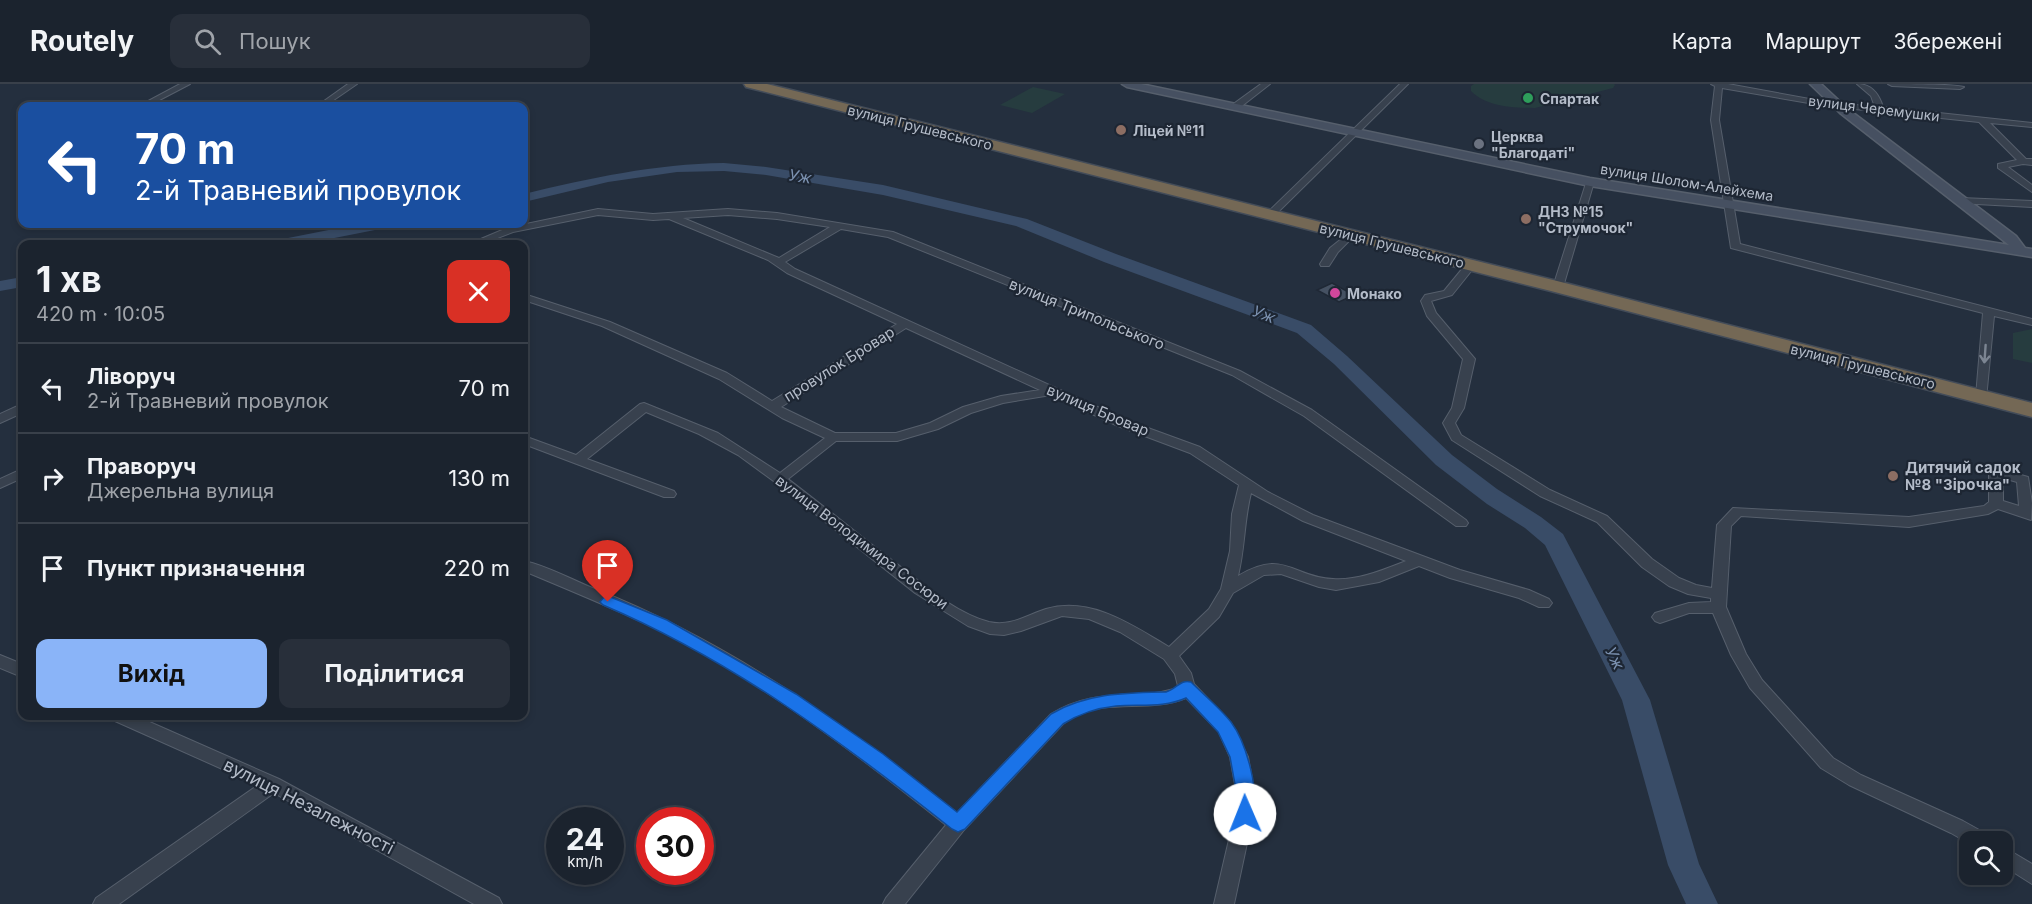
<!DOCTYPE html>
<html lang="uk">
<meta charset="utf-8">
<style>
:root{--surface:#1b232e;--page:#282f3a;--text:#f1f3f6;--muted:#a0a4aa;--line:#39404a;--accent:#8ab4f8}
body{margin:0;font-family:Inter,sans-serif;background:var(--page);color:var(--text);height:100vh;display:flex;flex-direction:column;font-size:22px;white-space:nowrap}
*{box-sizing:border-box;margin:0}
p{font-size:20px;color:var(--muted)}
.icon{flex:none;width:33px;height:33px;fill:none;stroke:currentColor;stroke-width:2;stroke-linecap:round;stroke-linejoin:round}
.map{position:relative;flex:1;overflow:hidden}
.details{position:absolute;left:18px;top:156px;width:510px;height:480px;display:flex;flex-direction:column;background:var(--surface);border-radius:12px;box-shadow:0 3px 9px #0003,0 0 0 2px var(--line)}
.details>*{flex:none}
.guide{position:absolute;left:18px;top:18px;width:510px;height:126px;border-radius:12px;box-shadow:0 3px 9px #0003,0 0 0 2px var(--line);background:#1a4fa0;color:#fff;overflow:hidden}
.tools{position:absolute;left:1959px;top:747px;display:grid;gap:12px}
.tools a{display:grid;place-items:center;width:54px;height:54px;border-radius:12px;background:var(--surface);box-shadow:0 3px 9px #0003,0 0 0 2px var(--line);font-size:30px}
.speed{position:absolute;left:546px;top:723px;display:flex;gap:12px;font-size:30px;font-weight:700;text-align:center}
.speed>*{display:grid;place-content:center;width:78px;height:78px;border-radius:50%;background:var(--surface);box-shadow:0 3px 9px #0003,0 0 0 2px var(--line);line-height:1}
.speed small{font-size:15px;font-weight:400}
.speed .limit{border:9px solid #d22;background:#fff;color:#111}
.pin{position:absolute;display:grid;place-items:center;width:51px;height:51px;color:#fff;margin:-62px -26px;border-radius:50% 50% 50% 0;rotate:-45deg;box-shadow:0 0 6px #0007}
.pin .icon{rotate:45deg}
.me{position:absolute;width:66px;margin:-33px;rotate:359deg;stroke-linejoin:round;filter:drop-shadow(0 0 4px #0008)}
.turn{display:flex;align-items:center;gap:21px;height:126px;padding:0 18px;font-size:27px}
.turn .icon{width:78px;height:78px;stroke-width:2.5}
.turn b{display:block;font-size:42px;line-height:51px}
.round{display:grid;place-items:center;flex:none;width:63px;height:63px;border-radius:12px;background:var(--page)}
.overview{display:flex;align-items:center;justify-content:space-between;height:102px;padding:0 18px}
h1{font-size:36px;font-weight:700;line-height:45px}
.button{display:flex;gap:12px;margin-top:auto;padding:12px 18px}
.button a{flex:1;height:69px;border-radius:12px;background:var(--accent);color:#111;font-size:24px;font-weight:700;line-height:69px;text-align:center}
.button a+a{background:var(--page);color:var(--text)}
ul{padding:0;list-style:none}
li{display:flex;align-items:center;gap:18px;height:90px;padding:0 18px;border-top:2px solid var(--line)}
li div{flex:1}
li b{display:block;font-size:22px}
li em{font-style:normal}
header{display:flex;align-items:center;gap:36px;box-sizing:border-box;height:84px;padding:0 30px;background:var(--surface);border-bottom:2px solid var(--line)}
header strong{font-size:28px}
nav{display:flex;gap:33px;margin-inline-start:auto;font-size:21px}
.search{width:420px;height:54px;background:var(--page);display:flex;align-items:center;gap:15px;box-sizing:border-box;padding:0 21px;border-radius:12px;color:var(--muted);font-size:22px}
.map>svg:first-child{display:block}
.green{fill:#263c3f}
.lines{fill:none;stroke-linecap:round;stroke-linejoin:round}
.river{fill:#394c67;fill-rule:evenodd}
.building{fill:#455162;stroke:#1f2835;stroke-width:1.5}
.street-casing{stroke:#565f6c;stroke-width:2}
.secondary-casing{stroke:#565f6c;stroke-width:3}
.highway-casing{stroke:#434c59;stroke-width:3}
.street{fill:#38414e;fill-rule:evenodd}
.secondary{fill:#465061;fill-rule:evenodd}
.highway{fill:#746855;fill-rule:evenodd}
.oneway{stroke:#7c8592}
.route{fill:#1a73e8;stroke:#114b97;stroke-width:1.5}
.leisure-dot{fill:#2e9e5b;stroke:#1d2633;stroke-width:2}
.education-dot{fill:#8d6e63;stroke:#1d2633;stroke-width:2}
.worship-dot{fill:#6b7280;stroke:#1d2633;stroke-width:2}
.hotel-dot{fill:#d1479c;stroke:#1d2633;stroke-width:2}
.labels{text-anchor:middle;dominant-baseline:central;stroke-width:4.5;stroke-linejoin:round;paint-order:stroke}
.far-poi-label{font-size:14px;font-weight:bold;fill:#b4bcc9;stroke:#1d2633;text-anchor:start}
.far-street-label{font-size:14px;fill:#b4bcc9;stroke:#1d2633}
.street-label{font-size:15px;fill:#b4bcc9;stroke:#1d2633}
.poi-label{font-size:15px;font-weight:bold;fill:#b4bcc9;stroke:#1d2633;text-anchor:start}
.water-label{font-size:16px;font-style:italic;fill:#7c92b1;stroke:#1d2633}
.near-street-label{font-size:18px;fill:#b4bcc9;stroke:#1d2633}
</style>
<header>
<strong>Routely</strong>
<div class="search"><svg class="icon" aria-label="search" viewBox="0 0 24 24"><circle cx="10" cy="10" r="6"/><path d="M15 15l6 6"/></svg>Пошук</div>
<nav><a>Карта</a><a>Маршрут</a><a>Збережені</a></nav>
</header>
<div class="map">
<svg width="2032" height="820" viewBox="0 0 2032 820">
<rect width="100%" height="100%" fill="#242f3e"/>
<path class="green" d="M 1474,0 L 1614,0 L 1615,1 L 1613,4 L 1535,24 C 1514,24 1487,23 1471,7 L 1471,2 Z
M 1033,3 L 1065,10 L 1032,29 L 1000,21 Z
M 2032,245 L 2032,279 L 2013,275 L 2013,249 Z"/>
<g class="lines">
<path class="river" d="M 724,79 L 766,83 L 883,101 L 1027,135 L 1116,170 L 1311,241 L 1347,272 L 1452,371 L 1497,405 L 1541,433 L 1563,450 L 1650,616 L 1699,780 L 1718,820 L 1686,820 L 1668,781 L 1622,616 L 1545,461 L 1525,444 L 1487,420 L 1436,381 L 1334,280 L 1297,249 L 1104,178 L 1016,142 L 883,111 L 766,91 L 724,87 L 677,88 L 608,98 L 524,118 L 524,110 C 590,94 655,80 724,79 Z
M 359,140 L 388,140 L 380,145 L 304,160 L 275,160 L 283,155 Z
M 22,193 L 22,203 L 0,207 L 0,197 Z"/>
</g>
<path class="building" d="M 1332,199 L 1354,211 L 1339,218 L 1317,206 Z"/>
<g class="lines">
<g class="street-casing">
<path id="street" d="M 180,0 L 190,0 L 148,22 L 139,22 Z
M 348,0 L 357,0 L 325,22 L 317,22 Z
M 1261,0 L 1270,0 L 1238,25 L 1232,25 L 1232,21 Z
M 1400,0 L 1408,0 L 1273,133 L 1267,133 L 1267,129 Z
M 1711,0 L 1728,0 L 1826,18 L 1875,23 L 1871,12 L 1857,0 C 1872,0 1879,10 1883,23 L 2032,39 L 2032,43 L 1990,39 L 2026,75 L 2032,75 L 2032,81 L 2023,80 L 2008,83 L 2032,101 L 2032,108 L 1998,84 L 1998,80 L 2017,76 L 1979,38 L 1826,22 L 1722,4 L 1719,36 L 1740,160 L 2032,235 L 2032,241 L 1994,232 L 1986,315 L 1978,315 L 1976,312 L 1983,229 L 1731,164 L 1711,36 L 1715,2 Z
M 1888,0 C 1904,0 1953,0 1964,3 L 1960,5 L 1892,2 Z
M 1587,96 L 1594,98 L 1563,203 L 1562,205 L 1554,205 L 1553,203 Z
M 1961,114 L 2032,117 L 2032,123 L 1958,119 L 1956,117 Z
M 598,125 L 653,130 L 728,125 L 777,129 L 893,148 L 1240,287 L 1312,326 L 1466,436 L 1468,439 L 1466,442 L 1456,442 L 1304,332 L 1232,291 L 888,153 L 841,145 L 785,178 L 795,185 L 1126,336 L 1200,363 L 1268,408 L 1313,431 L 1460,486 L 1529,506 L 1549,515 L 1552,519 L 1549,523 L 1539,523 L 1519,514 L 1450,494 L 1419,482 L 1379,498 L 1336,506 L 1319,503 L 1281,490 L 1264,491 L 1233,509 L 1219,533 L 1179,572 L 1191,589 L 1194,600 L 1231,639 L 1248,673 L 1256,717 L 1234,820 L 1214,820 L 1238,717 L 1230,673 L 1219,648 L 1186,614 C 1153,628 1110,616 1079,630 C 1073,632 1068,636 1063,640 L 964,746 L 905,820 L 883,820 L 886,814 L 946,741 C 867,678 786,616 697,566 C 641,535 583,512 524,487 L 524,477 C 548,482 572,496 595,505 C 729,558 845,641 957,729 L 1051,630 C 1097,602 1129,618 1174,605 L 1178,602 L 1175,590 L 1164,575 L 1120,548 L 1089,535 L 1062,532 L 1021,547 L 1004,551 L 990,550 L 968,542 L 915,509 L 779,401 L 738,371 L 699,350 L 646,328 L 587,375 L 674,407 L 676,410 L 674,413 L 664,413 L 524,360 L 524,352 L 576,371 L 640,320 L 644,319 L 718,349 L 780,389 L 825,354 L 782,334 L 719,295 L 602,242 L 524,216 L 524,210 L 610,238 L 727,289 L 772,317 L 897,240 L 787,189 L 768,176 L 669,135 L 653,136 L 598,131 L 513,148 L 482,160 L 469,160 L 507,144 ZM 728,131 L 777,135 L 830,143 L 779,174 L 683,134 ZM 906,244 L 1040,306 L 1001,312 L 963,323 L 930,339 L 896,349 L 835,349 L 781,323 ZM 1051,311 L 1118,342 L 1190,369 L 1239,401 L 1232,430 L 1230,467 L 1221,505 L 1209,525 L 1169,563 C 1132,541 1091,512 1046,525 C 1027,531 1011,543 989,538 C 955,529 924,501 897,480 C 860,452 825,423 788,395 L 836,357 L 897,357 L 938,345 L 971,329 L 1003,319 ZM 1251,409 L 1303,437 L 1406,477 C 1383,486 1357,497 1333,495 C 1292,493 1284,464 1238,492 C 1245,464 1244,437 1251,409 Z
M 1350,148 L 1353,149 L 1353,153 L 1338,168 L 1329,182 L 1321,182 L 1320,180 L 1330,164 Z
M 1471,178 L 1476,181 L 1452,211 L 1431,217 L 1436,229 L 1475,275 L 1464,324 L 1455,339 L 1461,351 L 1550,406 L 1607,432 L 1652,475 L 1679,494 L 1696,501 L 1712,504 L 1717,441 L 1733,424 L 1909,433 L 1984,422 L 1989,418 L 1989,388 L 1991,385 L 1996,384 L 2028,393 L 2032,419 L 2031,436 L 1998,425 L 1988,430 L 1909,443 L 1741,432 L 1731,442 L 1726,523 L 1746,570 L 1762,596 L 1833,674 L 1861,691 L 1963,737 L 1990,752 L 1992,758 L 1970,758 L 1970,760 L 1951,749 L 1849,701 L 1821,684 L 1750,604 L 1731,571 L 1713,529 L 1689,529 L 1660,539 L 1655,537 L 1652,533 L 1655,529 L 1689,519 L 1711,518 L 1711,514 L 1688,510 L 1669,502 L 1642,483 L 1597,438 L 1540,412 L 1452,356 L 1443,339 L 1452,324 L 1463,275 L 1427,232 L 1421,217 L 1425,211 L 1444,207 L 1467,179 ZM 2003,394 L 2017,398 L 2019,422 L 2003,417 Z
M 22,320 L 22,329 L 0,339 L 0,330 Z
M 22,385 L 22,394 L 0,404 L 0,395 Z
M 0,571 L 22,580 L 22,593 L 0,584 Z
M 113,632 L 136,632 L 279,695 L 499,814 L 502,820 L 474,820 L 274,709 L 119,820 L 93,820 L 96,814 L 258,701 L 115,637 Z
M 2002,762 L 2032,780 L 2032,800 L 2002,781 Z"/>
</g>
<g class="secondary-casing">
<path id="secondary" d="M 1122,0 L 1141,0 L 1590,94 L 2009,161 L 1840,29 L 1810,0 L 1821,0 L 1848,25 L 2016,152 L 2025,164 L 2032,165 L 2032,173 L 1590,102 L 1127,3 Z"/>
</g>
<g class="highway-casing">
<path id="highway" d="M 744,0 L 767,0 L 1565,199 L 2032,319 L 2032,333 L 1551,207 L 746,3 Z"/>
</g>
<use href="#street" class="street"/>
<use href="#secondary" class="secondary"/>
<use href="#highway" class="highway"/>
</g>
<defs><path id="oneway-shaft" d="M-6 0H5M1.5-3L5.5 0L1.5 3" fill="none" stroke-width="1.6" stroke-linecap="round" stroke-linejoin="round" transform="scale(1.5)"/></defs>
<use class="oneway" href="#oneway-shaft" transform="translate(1985 270) rotate(94)"/>
<path class="route" d="M 608,512 L 667,536 L 796,610 L 883,670 L 957,728 L 1051,630 C 1087,609 1125,609 1166,608 C 1177,605 1180,595 1191,598 C 1204,611 1220,624 1231,638 C 1246,658 1262,712 1251,735 L 1245,738 L 1238,735 L 1235,730 L 1238,717 L 1230,673 L 1218,648 L 1186,614 C 1164,624 1140,620 1116,622 C 1097,624 1079,630 1063,640 L 965,745 L 958,748 L 952,745 C 842,658 732,576 603,521 L 600,518 L 603,514 Z"/>
<circle class="leisure-dot" cx="1528" cy="14" r="6"/>
<g class="education-dot">
<circle cx="1121" cy="46" r="6"/>
<circle cx="1526" cy="135" r="6"/>
<circle cx="1893" cy="392" r="6"/>
</g>
<circle class="worship-dot" cx="1479" cy="60" r="6"/>
<circle class="hotel-dot" cx="1335" cy="209" r="6"/>
<g class="labels">
<g class="far-poi-label">
<text x="1540" y="14">Спартак</text>
<text x="1133" y="46">Ліцей №11</text>
<text x="1491" y="52">Церква<tspan x="1491" dy="16">"Благодаті"</tspan></text>
<text x="1538" y="127">ДНЗ №15<tspan x="1538" dy="16">"Струмочок"</tspan></text>
<text x="1347" y="209">Монако</text>
</g>
<g class="far-street-label">
<text transform="translate(1874 24) rotate(7)">вулиця Черемушки</text>
<text transform="translate(920 43) rotate(14)">вулиця Грушевського</text>
<text transform="translate(1687 98) rotate(9)">вулиця Шолом-Алейхема</text>
<text transform="translate(1392 161) rotate(14)">вулиця Грушевського</text>
<text transform="translate(1863 282) rotate(14)">вулиця Грушевського</text>
</g>
<g class="street-label">
<text transform="translate(1087 230) rotate(22)">вулиця Трипольського</text>
<text transform="translate(839 280) rotate(-32)">провулок Бровар</text>
<text transform="translate(1098 326) rotate(23)">вулиця Бровар</text>
<text transform="translate(862 458) rotate(37)">вулиця Володимира Сосюри</text>
</g>
<g class="poi-label">
<text x="1905" y="383">Дитячий садок<tspan x="1905" dy="17">№8 "Зірочка"</tspan></text>
</g>
<g class="water-label">
<text transform="translate(800 92) rotate(9)">Уж</text>
<text transform="translate(1264 230) rotate(21)">Уж</text>
<text transform="translate(1615 574) rotate(63)">Уж</text>
</g>
<g class="near-street-label">
<text transform="translate(309 722) rotate(27)">вулиця Незалежності</text>
</g>
</g>
</svg>
<div class="tools">
<a><svg class="icon" aria-label="search" viewBox="0 0 24 24"><circle cx="10" cy="10" r="6"/><path d="M15 15l6 6"/></svg></a>
</div>
<div class="speed"><div>24<small>km/h</small></div><div class="limit">30</div></div>
<div class="pin" style="left:608px;top:518px;background:#d93025"><svg class="icon" aria-label="arrive" viewBox="0 0 24 24"><path d="M6 21V4h12l-3 4 3 4H6"/></svg></div>
<svg class="me" style="left:1245px;top:730px" viewBox="-20 -20 40 40"><circle r="19" fill="#fff"/><path d="M0-13L10 11 0 6-10 11z" fill="#1a73e8"/></svg>
<div class="guide">
<div class="turn"><svg class="icon" aria-label="left" viewBox="0 0 24 24"><path d="M17 20v-9H6M10 6l-5 5 5 5"/></svg><div><b>70 m</b>2-й Травневий провулок</div></div>
</div>
<section class="details">
<div class="overview"><div><h1>1 хв</h1><p>420 m · 10:05</p></div><a class="round" style="background:#d93025;color:#fff"><svg class="icon" aria-label="close" viewBox="0 0 24 24"><path d="M6 6l12 12M18 6L6 18"/></svg></a></div>
<ul>
<li><svg class="icon" aria-label="left" viewBox="0 0 24 24"><path d="M17 20v-9H6M10 6l-5 5 5 5"/></svg><div><b>Ліворуч</b><p>2-й Травневий провулок</p></div><em>70 m</em></li>
<li><svg class="icon" aria-label="right" viewBox="0 0 24 24"><path d="M7 20v-9h11M14 6l5 5-5 5"/></svg><div><b>Праворуч</b><p>Джерельна вулиця</p></div><em>130 m</em></li>
<li><svg class="icon" aria-label="arrive" viewBox="0 0 24 24"><path d="M6 21V4h12l-3 4 3 4H6"/></svg><div><b>Пункт призначення</b></div><em>220 m</em></li>
</ul>
<div class="button"><a>Вихід</a><a>Поділитися</a></div>
</section>
</div>
